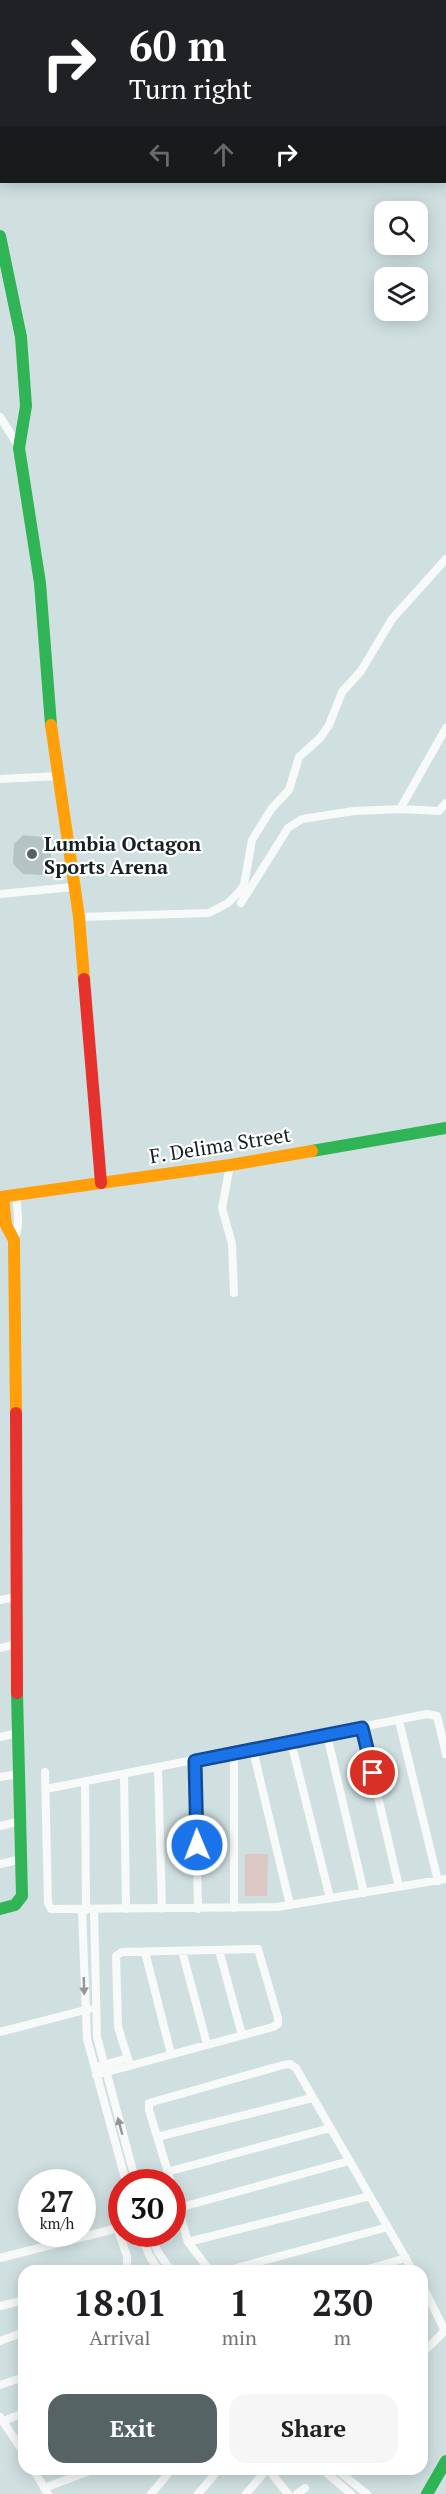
<!DOCTYPE html>
<style>
:root{--surface:#fff;--page:#f6f6f6;--text:#202124;--muted:#757577;--accent:#566364}
body{margin:0;font-family:"PT Serif",serif;background:var(--page);color:var(--text);height:100vh;display:flex;flex-direction:column;font-size:22px;white-space:nowrap}
*{box-sizing:border-box;margin:0}
p{font-size:20px;color:var(--muted)}
.icon{flex:none;width:33px;height:33px;fill:none;stroke:currentColor;stroke-width:2;stroke-linecap:round;stroke-linejoin:round}
.map{position:relative;flex:1;overflow:hidden}
.details{position:absolute;left:18px;top:2265px;width:410px;height:210px;display:flex;flex-direction:column;background:var(--surface);border-radius:18px;box-shadow:0 3px 15px #0003}
.details>*{flex:none}
.banner{position:absolute;left:0px;top:0px;width:447px;height:183px;box-shadow:0 3px 15px #0003;background:#202124;color:#fff;overflow:hidden}
.fabs{position:absolute;left:374px;top:201px;display:grid;gap:12px}
.fabs a{display:grid;place-items:center;width:54px;height:54px;border-radius:12px;background:var(--surface);box-shadow:0 3px 15px #0003;font-size:30px}
.speed{position:absolute;left:18px;top:2169px;display:flex;gap:12px;font-size:30px;font-weight:700;text-align:center}
.speed>*{display:grid;place-content:center;width:78px;height:78px;border-radius:50%;background:var(--surface);box-shadow:0 3px 15px #0003;line-height:1}
.speed small{font-size:15px;font-weight:400}
.speed .limit{border:9px solid #d22;background:#fff;color:#111}
.pin{position:absolute;display:grid;place-items:center;width:51px;height:51px;color:#fff;margin:-26px;border:3px solid #fff;border-radius:50%;box-shadow:0 2px 6px #0007}
.me{position:absolute;width:66px;margin:-33px;rotate:359deg;stroke-linejoin:round;filter:drop-shadow(0 0 4px #0008)}
.turn{display:flex;align-items:center;gap:21px;height:126px;padding:0 30px;font-size:27px}
.turn .icon{width:78px;height:78px;stroke-width:2.5}
.turn b{display:block;font-size:42px;line-height:51px}
.lanes{display:flex;align-items:center;height:57px;padding:0 30px;background:#0003;justify-content:center;gap:30px;direction:ltr}
.lanes .off{opacity:.35}
.eta{display:flex;justify-content:space-evenly;align-items:center;height:102px;text-align:center}
.eta b{font-size:36px;font-weight:700;line-height:42px}
.primary-button{display:flex;gap:12px;margin-top:auto;padding:12px 30px}
.primary-button a{flex:1;height:69px;border-radius:18px;background:var(--accent);color:#fff;font-size:24px;font-weight:700;line-height:69px;text-align:center}
.primary-button a+a{background:var(--page);color:var(--text)}
.map>svg:first-child{display:block}
.green{fill:#dbc7c5}
.building{fill:#b6c3c4}
.lines{fill:none;stroke-linecap:round;stroke-linejoin:round}
.street{stroke:#f8fafa;stroke-width:8}
.fast{stroke:#30b455;stroke-width:12}
.slow{stroke:#ff9f0a;stroke-width:12}
.jam{stroke:#e5322d;stroke-width:12}
.oneway{fill:#929898}
.route-casing{stroke:#114b97;stroke-width:15}
.route{stroke:#1a73e8;stroke-width:10}
.poi-dot{fill:#566364;stroke:#fff;stroke-width:2}
.labels{text-anchor:middle;dominant-baseline:central;stroke-width:4.5;stroke-linejoin:round;paint-order:stroke}
.poi-label{font-size:20px;font-weight:bold;fill:#152021;stroke:#fff;text-anchor:start}
.street-label{font-size:20px;fill:#152021;stroke:#fff}
</style>
<div class="map">
<svg width="446" height="2494" viewBox="0 0 446 2494">
<rect width="100%" height="100%" fill="#d0e0e1"/>
<path class="green" d="M 245,1854 L 268,1854 L 267,1896 L 245,1896 Z"/>
<path class="building" d="M 23,835 L 43,837 L 51,844 L 51,863 L 42,875 L 23,874 L 13,864 L 14,844 Z"/>
<g class="lines">
<path class="street" d="M 289,0 L 299,0
M 0,417 L 19,447
M 0,779 L 59,776
M 400,809 L 439,811 L 446,803
M 0,894 L 73,887
M 241,903 L 288,828 L 302,819 L 354,811 L 400,809 L 446,728
M 79,917 L 209,913 L 228,903 L 239,892 L 244,885 L 252,840 L 272,808 L 289,790 L 299,757 L 320,738 L 329,725 L 342,692 L 361,671 L 392,619 L 446,559
M 230,1165 L 222,1208 L 232,1244 L 234,1293
M 14,1240 C 21,1226 17,1209 16,1194
M 0,1600 L 16,1597
M 0,1648 L 16,1644
M 399,1721 L 438,1881
M 362,1728 L 399,1887
M 327,1735 L 364,1893
M 0,1737 L 17,1733
M 291,1742 L 330,1898
M 253,1750 L 290,1905
M 195,1761 L 198,1909
M 158,1768 L 162,1909
M 45,1772 L 48,1903 L 51,1909 L 277,1907 L 446,1879
M 124,1774 L 126,1909
M 0,1777 L 18,1774
M 85,1782 L 86,1910
M 46,1789 L 427,1714 L 437,1716 L 446,1754
M 0,1826 L 20,1821
M 0,1864 L 21,1859
M 234,1908 L 234,1753
M 82,1910 L 87,2039 L 126,2182
M 94,1910 L 97,2037 L 136,2182
M 219,1950 L 242,2035
M 182,1951 L 207,2044
M 145,1952 L 171,2054
M 0,2032 L 89,2009
M 99,2066 L 128,2058
M 96,2075 L 273,2027 L 278,2024 L 278,2018 L 258,1949 L 122,1952 L 116,1956 L 118,2027 L 130,2065
M 157,2137 L 312,2098
M 167,2172 L 330,2128
M 171,2182 L 149,2110 L 149,2103 L 283,2065 L 290,2064 L 296,2068 L 413,2271
M 172,2189 L 188,2242 L 210,2271
M 178,2208 L 349,2161
M 117,2228 L 127,2256 L 127,2268 L 123,2271
M 141,2234 L 149,2255 L 159,2271
M 151,2234 L 158,2252 L 171,2271
M 188,2242 L 370,2196
M 0,2258 L 122,2227
M 225,2271 L 388,2227
M 361,2271 L 406,2258
M 422,2285 L 444,2329 L 441,2335 L 422,2353
M 0,2306 L 24,2300
M 0,2341 L 24,2332
M 0,2385 L 24,2377
M 0,2417 L 24,2453
M 3,2421 L 24,2413
M 33,2469 L 48,2494
M 268,2469 L 288,2494
M 322,2469 L 351,2494
M 336,2469 L 367,2494
M 44,2488 L 95,2469
M 151,2494 L 172,2469
M 198,2494 L 219,2469
M 246,2494 L 267,2469
M 297,2494 L 305,2488"/>
<path class="fast" d="M 0,236 L 21,337 L 26,406 L 19,448 L 40,583 L 51,725
M 312,1151 L 446,1128
M 0,1909 L 15,1905 L 22,1896 L 17,1693
M 427,2494 L 446,2461"/>
<path class="slow" d="M 51,725 L 79,917 L 84,979
M 0,1197 L 230,1165 L 312,1151
M 3,1197 L 6,1225 L 14,1240 L 16,1413"/>
<path class="jam" d="M 84,979 L 101,1183
M 16,1413 L 17,1693"/>
</g>
<defs><path id="oneway-solid" d="M-6-.8H1V-3.2L6.5 0L1 3.2V.8H-6Z" transform="scale(1.5)"/></defs>
<g class="oneway">
<use href="#oneway-solid" transform="translate(84 1986) rotate(88)"/>
<use href="#oneway-solid" transform="translate(120 2126) rotate(-105)"/>
</g>
<g class="lines">
<g class="route-casing">
<path id="route" d="M 197,1845 L 195,1761 L 362,1728 L 373,1773"/>
</g>
<use href="#route" class="route"/>
</g>
<circle class="poi-dot" cx="32" cy="854" r="6"/>
<g class="labels">
<g class="poi-label">
<text x="44" y="843">Lumbia Octagon<tspan x="44" dy="23">Sports Arena</tspan></text>
</g>
<g class="street-label">
<text transform="translate(220 1145) rotate(-9)">F. Delima Street</text>
</g>
</g>
</svg>
<div class="fabs">
<a><svg class="icon" aria-label="search" viewBox="0 0 24 24"><circle cx="10" cy="10" r="6"/><path d="M15 15l6 6"/></svg></a>
<a><svg class="icon" aria-label="layers" viewBox="0 0 24 24"><path d="M12 4l9 5-9 5-9-5zM3 14l9 5 9-5"/></svg></a>
</div>
<div class="speed"><div>27<small>km/h</small></div><div class="limit">30</div></div>
<div class="pin" style="left:373px;top:1773px;background:#d93025"><svg class="icon" aria-label="arrive" viewBox="0 0 24 24"><path d="M6 21V4h12l-3 4 3 4H6"/></svg></div>
<svg class="me" style="left:197px;top:1845px" viewBox="-20 -20 40 40"><circle r="17" fill="#1a73e8" stroke="#fff" stroke-width="3"/><path d="M0-11L8 9 0 5-8 9z" fill="#fff"/></svg>
<div class="banner">
<div class="turn"><svg class="icon" aria-label="right" viewBox="0 0 24 24"><path d="M7 20v-9h11M14 6l5 5-5 5"/></svg><div><b>60 m</b>Turn right</div></div>
<div class="lanes"><svg class="icon off" aria-label="left" viewBox="0 0 24 24"><path d="M17 20v-9H6M10 6l-5 5 5 5"/></svg><svg class="icon off" aria-label="ahead" viewBox="0 0 24 24"><path d="M12 20V5M6 11l6-6 6 6"/></svg><svg class="icon" aria-label="right" viewBox="0 0 24 24"><path d="M7 20v-9h11M14 6l5 5-5 5"/></svg></div>
</div>
<section class="details">
<div class="eta">
<div><b>18:01</b><p>Arrival</p></div>
<div><b>1</b><p>min</p></div>
<div><b>230</b><p>m</p></div>
</div>
<div class="primary-button"><a>Exit</a><a>Share</a></div>
</section>
</div>
